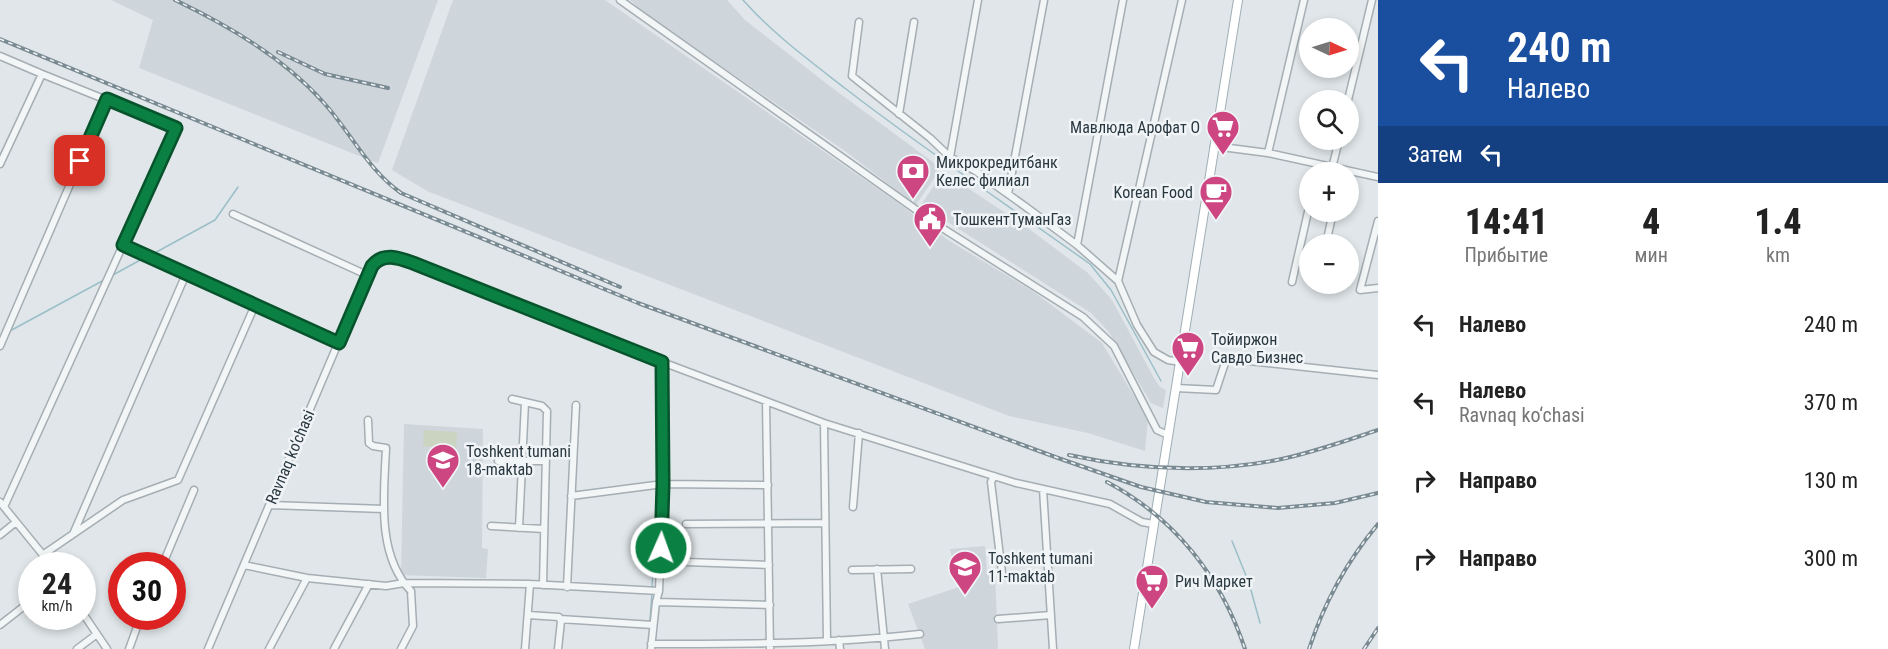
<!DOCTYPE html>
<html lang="ru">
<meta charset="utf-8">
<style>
:root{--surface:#fff;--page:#f2f2f2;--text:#222;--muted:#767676}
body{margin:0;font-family:"Roboto Condensed",sans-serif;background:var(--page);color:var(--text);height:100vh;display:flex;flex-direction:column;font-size:22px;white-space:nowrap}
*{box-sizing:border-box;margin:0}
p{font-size:20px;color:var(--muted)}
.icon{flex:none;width:33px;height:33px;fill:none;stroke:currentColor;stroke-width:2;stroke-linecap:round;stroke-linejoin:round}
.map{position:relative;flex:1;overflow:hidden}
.sheet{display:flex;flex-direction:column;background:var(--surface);width:510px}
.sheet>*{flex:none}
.top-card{background:#1a4fa0;color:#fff;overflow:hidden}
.needle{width:39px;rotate:94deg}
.tools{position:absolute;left:1299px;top:18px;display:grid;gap:12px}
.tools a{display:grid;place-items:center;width:60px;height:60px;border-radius:50%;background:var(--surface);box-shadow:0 3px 9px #0003;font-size:30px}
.speed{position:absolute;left:18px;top:552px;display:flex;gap:12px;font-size:30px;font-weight:700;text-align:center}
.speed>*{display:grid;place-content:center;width:78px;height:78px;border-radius:50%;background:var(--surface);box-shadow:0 3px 9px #0003;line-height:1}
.speed small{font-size:15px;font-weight:400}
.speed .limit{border:9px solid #d22;background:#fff;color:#111}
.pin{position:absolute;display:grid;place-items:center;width:51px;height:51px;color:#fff;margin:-26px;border-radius:12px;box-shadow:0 3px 9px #0006}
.me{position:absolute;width:66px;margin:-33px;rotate:2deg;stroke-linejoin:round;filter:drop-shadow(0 0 4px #0008)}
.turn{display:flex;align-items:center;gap:21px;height:126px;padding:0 30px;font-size:27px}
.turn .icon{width:78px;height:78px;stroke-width:2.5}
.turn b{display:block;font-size:42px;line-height:51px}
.then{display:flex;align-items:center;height:57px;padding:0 30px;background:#0003;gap:12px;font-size:22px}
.eta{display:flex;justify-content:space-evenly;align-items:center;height:102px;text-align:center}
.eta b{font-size:36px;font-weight:800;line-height:42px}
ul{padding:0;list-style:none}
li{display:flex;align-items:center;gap:18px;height:78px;padding:0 30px}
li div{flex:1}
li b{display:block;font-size:22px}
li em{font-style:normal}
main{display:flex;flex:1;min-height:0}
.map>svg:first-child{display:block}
.built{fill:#ced6db}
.green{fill:#cbd3c1}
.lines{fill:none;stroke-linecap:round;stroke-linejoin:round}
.stream{stroke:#9bbfc9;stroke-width:1.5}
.minor-casing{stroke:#a5aeb3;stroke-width:9}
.major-casing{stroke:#9faeb5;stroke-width:10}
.minor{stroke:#f3f6f7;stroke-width:6}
.major{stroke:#fff;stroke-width:8}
.rail-casing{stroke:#7a8a92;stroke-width:4}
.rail{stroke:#f0f4f6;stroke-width:1.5;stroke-dasharray:4.5;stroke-linecap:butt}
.route-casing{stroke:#07532c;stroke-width:15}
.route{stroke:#0b8043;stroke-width:10}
.labels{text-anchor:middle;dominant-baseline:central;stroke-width:5;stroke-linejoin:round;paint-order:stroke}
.poi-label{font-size:16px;fill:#293840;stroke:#f0f4f6;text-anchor:start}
.street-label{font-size:16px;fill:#293840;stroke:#f0f4f6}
</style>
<main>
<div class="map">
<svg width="1378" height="649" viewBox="0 0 1378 649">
<rect width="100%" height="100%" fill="#e0e6e9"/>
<path class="built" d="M 111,0 L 438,0 L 378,163 L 369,160 L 368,157 L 362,157 L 139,68 L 153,20 Z
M 453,0 L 605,0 L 891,198 L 948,240 L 1034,292 L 1102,343 L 1148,419 L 1145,451 L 1088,433 L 1009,416 L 427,191 L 392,170 Z
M 630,0 L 727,0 L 745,20 L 831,87 L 941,168 L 916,205 L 845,151 L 644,13 Z
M 943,172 L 1021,223 L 1088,273 L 1112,300 L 1154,378 L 1160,387 L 1166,390 L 1163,408 L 1151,403 L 1109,332 L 1091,313 L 921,205 Z
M 404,424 L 483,429 L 482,548 L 488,549 L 486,578 L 401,575 Z
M 985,546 L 987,571 L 995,571 L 998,649 L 925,649 L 908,604 L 959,587 L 950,549 Z"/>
<path class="green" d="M 424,430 L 457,432 L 456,449 L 423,446 Z"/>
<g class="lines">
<path class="stream" d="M 743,0 C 773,34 810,61 846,89 C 925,150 1009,206 1090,264 L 1111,290 L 1161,381
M 151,255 L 215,220 L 238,187
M 111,276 L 144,258
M 8,332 L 104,280
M 1232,541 L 1249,583 L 1260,623
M 652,588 L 657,500
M 650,621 L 652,593"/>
<g class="minor-casing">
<path id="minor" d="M 620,0 L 939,226 L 1083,317 L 1114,346 L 1157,430 L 1168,435
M 859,22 L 852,76 L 930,138 L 950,157 L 977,172 L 1026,207 L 1077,245 L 1118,281 L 1137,325 L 1154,352 L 1168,360 L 1181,362
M 0,56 L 42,74
M 1348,100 L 1372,0
M 899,114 L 914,22
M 1214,146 L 1268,153 L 1378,177
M 1268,153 L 1304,0
M 950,157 L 978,0
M 0,164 L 42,74 L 176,128 L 4,507
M 1332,168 L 1339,140
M 1008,194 L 1044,0
M 233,214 L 367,275
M 1378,221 L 1360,290 L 1378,288
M 1326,244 L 1333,212
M 123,245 L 339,343
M 1077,245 L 1123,0
M 1118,281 L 1182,0
M 1292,282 L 1310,203
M 0,346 L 107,99
M 1176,388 L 1216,390 L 1225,363 L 1230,359 L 1378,375
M 512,399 L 542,406 L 547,411 L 543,585
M 766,402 L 770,649
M 368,420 L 369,443 L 373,446 L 386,448 C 384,494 376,555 411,591 L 413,626 L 401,649
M 824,423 L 827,641
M 498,461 L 546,461
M 994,476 L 991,482 L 1002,573
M 1043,489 L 1053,649
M 571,496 L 663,484 L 768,485
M 0,502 L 52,566
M 270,505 L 384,509
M 853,507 L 859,433
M 686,524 L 824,523
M 491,526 L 544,529
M 519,528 L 525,402
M 74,532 L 186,274
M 0,535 L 16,522
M 44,554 L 123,500 L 178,480 L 255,305
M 686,562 L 769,565
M 244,565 L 307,578 L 386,586 L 404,583 L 530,584 L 659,591
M 162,566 L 194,490
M 877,569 L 885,649
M 852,570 L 911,569
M 567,587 L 576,405
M 656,602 L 770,605
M 82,612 L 107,649
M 528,615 L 559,617 L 561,621 L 558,649
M 560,619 L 653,625
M 998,619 L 1051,615
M 0,625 L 32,600
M 839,640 L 840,649
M 651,644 C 741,644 831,644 920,634
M 77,649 L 97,634
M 129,649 L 141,616
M 208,649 L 367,275 C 376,256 386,255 406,260 L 662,362 L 824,423 L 1016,483 L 1110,504 L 1142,522 L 1153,524
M 269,649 L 307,578
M 334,649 L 369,584
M 525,649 L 530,584
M 651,649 L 656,602 L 659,591 L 663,484 L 662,362"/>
</g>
<g class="major-casing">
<path id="major" d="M 1134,649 L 1238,0"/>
</g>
<use href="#minor" class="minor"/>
<use href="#major" class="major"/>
<g class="rail-casing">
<path id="rail" d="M 175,0 C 229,26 284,58 324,103 C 351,133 368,170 401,193 L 620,287
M 0,39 L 638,303 L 1058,458 L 1141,487 L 1206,502 L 1278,508 L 1335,503 L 1378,493
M 278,52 L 325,74 L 388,88
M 1069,455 C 1138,470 1208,473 1277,460 C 1312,453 1345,441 1378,430
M 1107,482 C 1175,518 1221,577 1245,649
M 1309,649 C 1324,603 1347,561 1378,524
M 1364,649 L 1378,628"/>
</g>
<use href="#rail" class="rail"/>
</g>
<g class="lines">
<g class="route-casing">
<path id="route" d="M 80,161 L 107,99 L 176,128 L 123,245 L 339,343 L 372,266 C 383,252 399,258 413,263 L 662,362 L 663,484 L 661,548"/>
</g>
<use href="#route" class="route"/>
</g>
<defs>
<g id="supermarket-pin" transform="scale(1.725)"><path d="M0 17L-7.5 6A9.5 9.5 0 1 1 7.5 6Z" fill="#cd4682" stroke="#f0f4f6"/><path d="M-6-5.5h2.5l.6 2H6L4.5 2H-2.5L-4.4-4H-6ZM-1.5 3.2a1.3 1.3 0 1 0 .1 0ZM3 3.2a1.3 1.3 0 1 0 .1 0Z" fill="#fff"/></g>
<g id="bank-pin" transform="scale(1.725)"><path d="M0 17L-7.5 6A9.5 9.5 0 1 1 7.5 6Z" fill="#cd4682" stroke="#f0f4f6"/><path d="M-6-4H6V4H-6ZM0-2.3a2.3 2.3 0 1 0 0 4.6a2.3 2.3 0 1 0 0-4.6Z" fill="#fff"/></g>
<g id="cafe-pin" transform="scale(1.725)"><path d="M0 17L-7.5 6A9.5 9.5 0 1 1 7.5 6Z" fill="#cd4682" stroke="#f0f4f6"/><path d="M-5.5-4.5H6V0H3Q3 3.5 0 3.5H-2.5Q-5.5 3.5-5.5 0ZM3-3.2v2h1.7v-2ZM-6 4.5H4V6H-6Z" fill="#fff"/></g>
<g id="civic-pin" transform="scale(1.725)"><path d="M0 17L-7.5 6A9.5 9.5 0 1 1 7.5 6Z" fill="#cd4682" stroke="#f0f4f6"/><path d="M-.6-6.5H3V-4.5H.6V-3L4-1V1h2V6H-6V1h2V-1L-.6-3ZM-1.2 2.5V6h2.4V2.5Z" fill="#fff"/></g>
<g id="school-pin" transform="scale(1.725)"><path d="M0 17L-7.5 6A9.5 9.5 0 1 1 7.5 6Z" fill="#cd4682" stroke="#f0f4f6"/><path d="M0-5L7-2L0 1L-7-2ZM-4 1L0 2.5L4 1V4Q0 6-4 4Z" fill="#fff"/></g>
</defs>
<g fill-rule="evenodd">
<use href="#supermarket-pin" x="1223" y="127"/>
<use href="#bank-pin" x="913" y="171"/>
<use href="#cafe-pin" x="1216" y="192"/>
<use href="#civic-pin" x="930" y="219"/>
<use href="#supermarket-pin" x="1188" y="348"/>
<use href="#school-pin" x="443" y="460"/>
<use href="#school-pin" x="965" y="567"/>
<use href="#supermarket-pin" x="1152" y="581"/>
</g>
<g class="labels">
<g class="poi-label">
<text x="1200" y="127" text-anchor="end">Мавлюда Арофат О</text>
<text x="936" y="162">Микрокредитбанк<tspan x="936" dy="18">Келес филиал</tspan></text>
<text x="1193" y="192" text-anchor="end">Korean Food</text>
<text x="953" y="219">ТошкентТуманГаз</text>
<text x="1211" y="339">Тойиржон<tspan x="1211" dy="18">Савдо Бизнес</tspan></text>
<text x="466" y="451">Toshkent tumani<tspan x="466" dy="18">18-maktab</tspan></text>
<text x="988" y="558">Toshkent tumani<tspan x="988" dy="18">11-maktab</tspan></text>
<text x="1175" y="581">Рич Маркет</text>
</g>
<g class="street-label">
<text transform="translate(290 457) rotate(-67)">Ravnaq ko‘chasi</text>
</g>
</g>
</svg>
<div class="tools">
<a><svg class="needle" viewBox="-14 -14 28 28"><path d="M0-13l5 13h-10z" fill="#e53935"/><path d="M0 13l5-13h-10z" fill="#767676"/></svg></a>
<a><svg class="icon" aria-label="search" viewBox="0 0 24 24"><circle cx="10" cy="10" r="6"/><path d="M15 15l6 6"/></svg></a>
<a>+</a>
<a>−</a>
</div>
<div class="speed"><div>24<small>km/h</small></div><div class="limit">30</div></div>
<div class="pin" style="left:80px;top:161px;background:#d93025"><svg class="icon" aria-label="arrive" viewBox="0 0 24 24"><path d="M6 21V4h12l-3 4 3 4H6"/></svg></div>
<svg class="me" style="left:661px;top:548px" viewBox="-20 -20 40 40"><circle r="17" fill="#0b8043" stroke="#fff" stroke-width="3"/><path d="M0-11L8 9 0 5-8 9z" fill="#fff"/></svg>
</div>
<section class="sheet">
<div class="top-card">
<div class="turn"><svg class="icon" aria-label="left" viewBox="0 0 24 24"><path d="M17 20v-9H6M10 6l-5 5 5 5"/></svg><div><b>240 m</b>Налево</div></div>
<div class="then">Затем<svg class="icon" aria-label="left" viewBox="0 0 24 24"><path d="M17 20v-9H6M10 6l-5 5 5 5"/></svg></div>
</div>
<div class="eta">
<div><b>14:41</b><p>Прибытие</p></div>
<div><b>4</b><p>мин</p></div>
<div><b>1.4</b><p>km</p></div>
</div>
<ul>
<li><svg class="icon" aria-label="left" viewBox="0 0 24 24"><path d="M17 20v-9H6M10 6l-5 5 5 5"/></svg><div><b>Налево</b></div><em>240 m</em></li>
<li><svg class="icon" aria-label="left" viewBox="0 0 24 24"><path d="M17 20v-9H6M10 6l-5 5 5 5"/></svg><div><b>Налево</b><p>Ravnaq ko‘chasi</p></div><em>370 m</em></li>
<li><svg class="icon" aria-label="right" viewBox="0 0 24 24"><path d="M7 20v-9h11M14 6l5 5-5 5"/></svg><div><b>Направо</b></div><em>130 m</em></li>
<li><svg class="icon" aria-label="right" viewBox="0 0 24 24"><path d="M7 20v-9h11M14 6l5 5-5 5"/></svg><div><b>Направо</b></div><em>300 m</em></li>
</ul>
</section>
</main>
